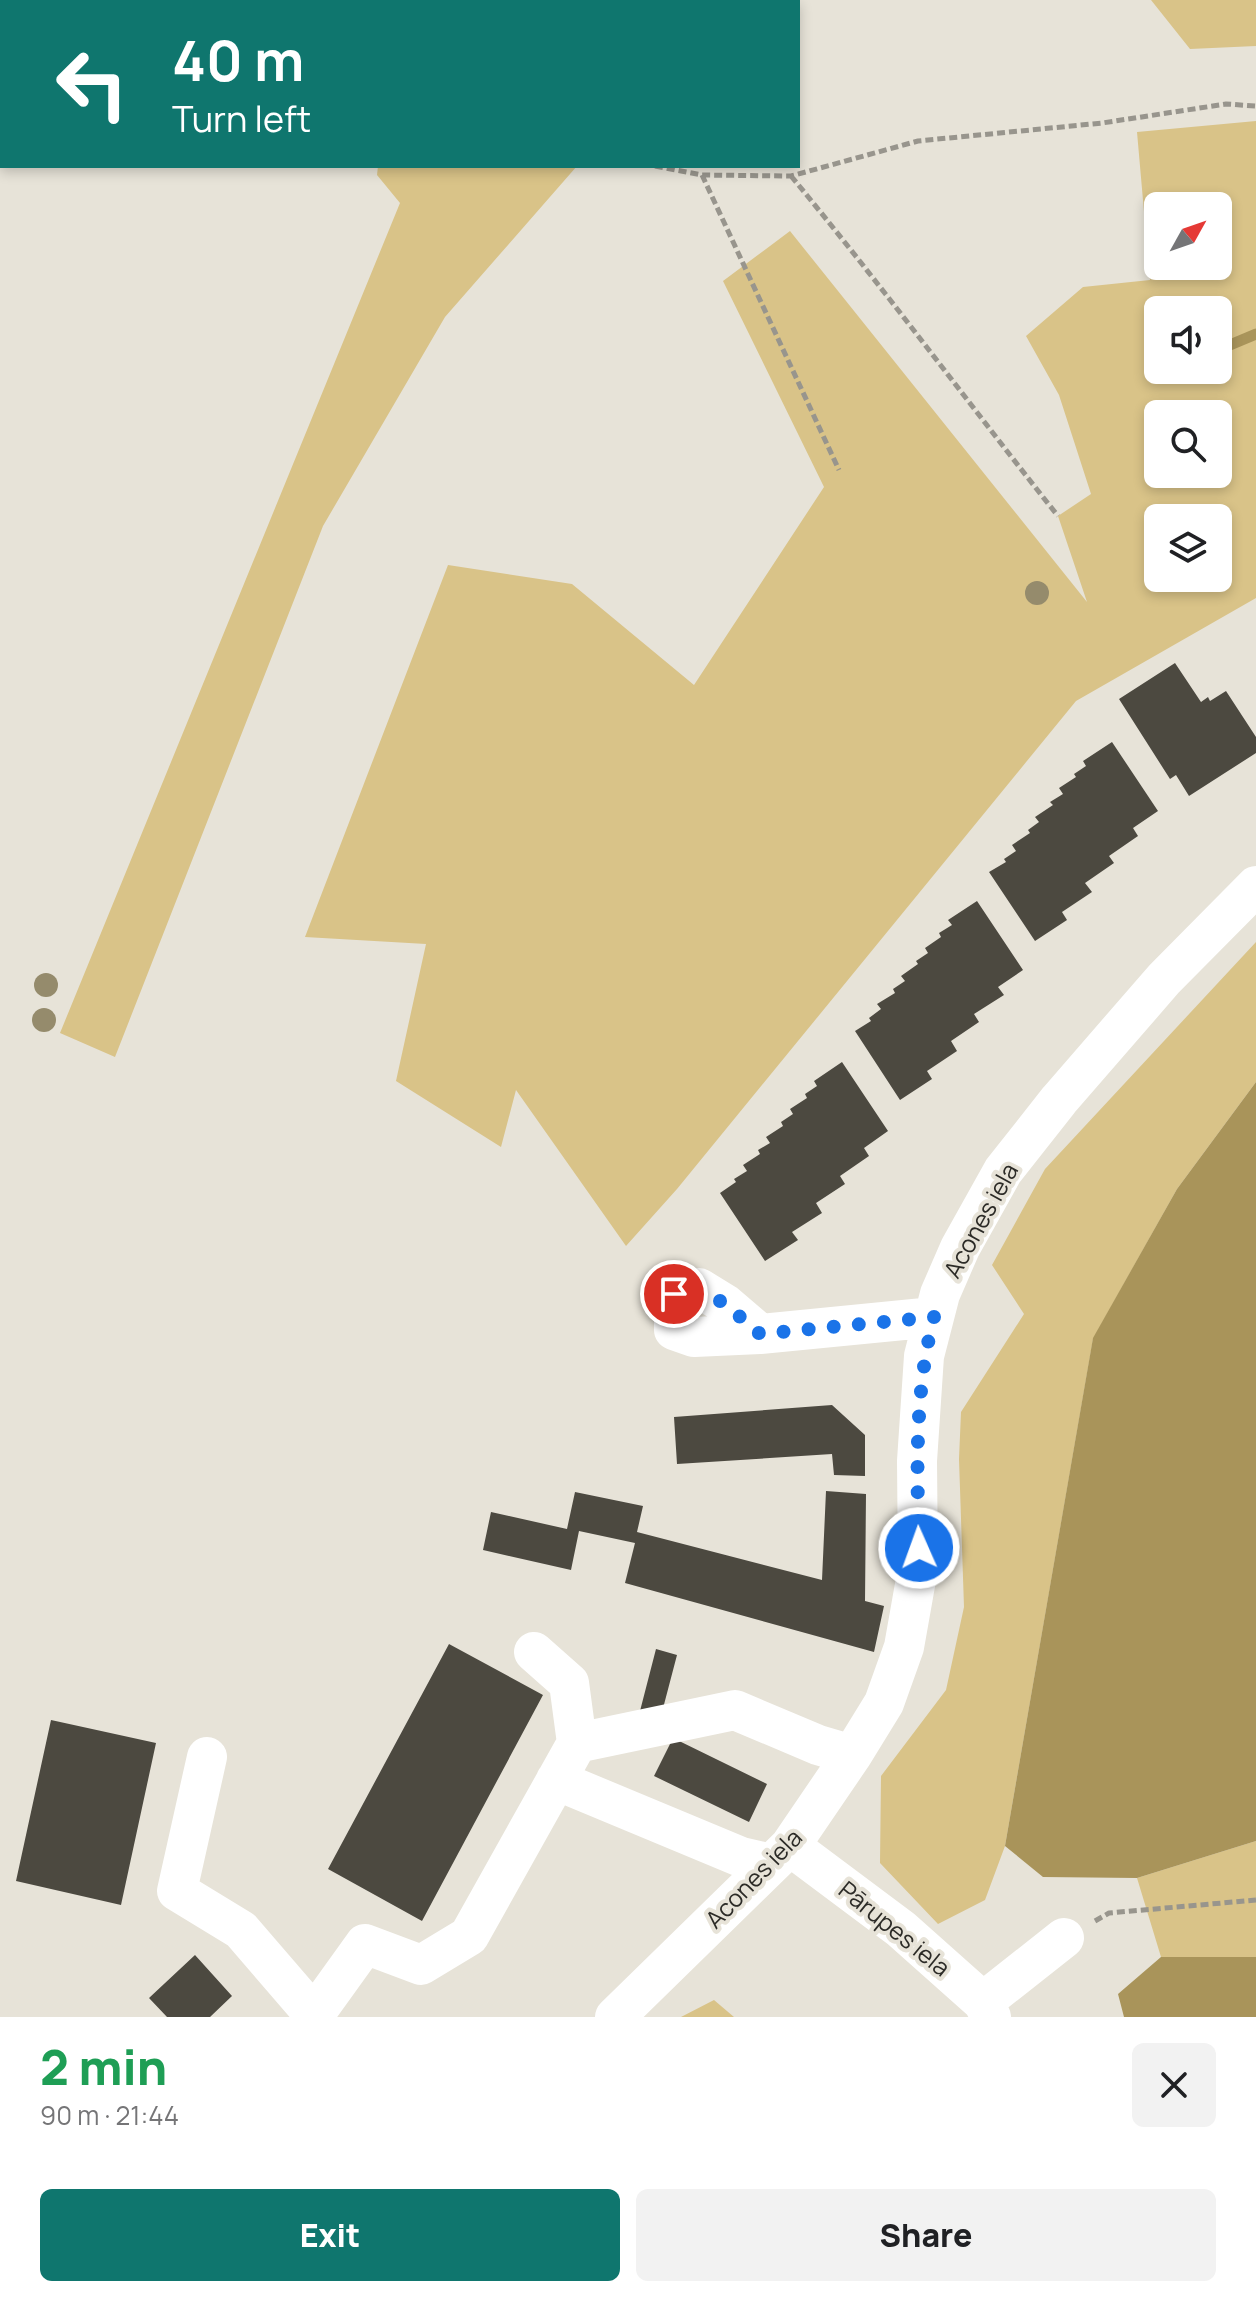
<!DOCTYPE html>
<meta charset="utf-8">
<style>
:root{--surface:#fff;--page:#f2f2f2;--text:#202124;--muted:#757577;--accent:#0f766e}
body{margin:0;font-family:Manrope,sans-serif;background:var(--page);color:var(--text);height:100vh;display:flex;flex-direction:column;font-size:30px;white-space:nowrap}
*{box-sizing:border-box;margin:0}
p{font-size:26px;color:var(--muted)}
.icon{flex:none;width:44px;height:44px;fill:none;stroke:currentColor;stroke-width:2;stroke-linecap:round;stroke-linejoin:round}
.map{position:relative;height:2017px;overflow:hidden}
.side{display:flex;flex-direction:column;background:var(--surface);flex:1}
.side>*{flex:none}
.guide{position:absolute;left:0px;top:0px;width:800px;height:168px;box-shadow:0 4px 12px #0003;background:#0f766e;color:#fff;overflow:hidden}
.needle{width:52px;rotate:50deg}
.controls{position:absolute;left:1144px;top:192px;display:grid;gap:16px}
.controls a{display:grid;place-items:center;width:88px;height:88px;border-radius:12px;background:var(--surface);box-shadow:0 4px 12px #0003;font-size:40px}
.pin{position:absolute;display:grid;place-items:center;width:68px;height:68px;color:#fff;margin:-34px;border:4px solid #fff;border-radius:50%;box-shadow:0 2px 8px #0007}
.me{position:absolute;width:88px;margin:-44px;rotate:358deg;stroke-linejoin:round;filter:drop-shadow(0 0 6px #0008)}
.turn{display:flex;align-items:center;gap:28px;height:168px;padding:0 40px;font-size:36px}
.turn .icon{width:104px;height:104px;stroke-width:2.5}
.turn b{display:block;font-size:56px;line-height:68px}
.round{display:grid;place-items:center;flex:none;width:84px;height:84px;border-radius:12px;background:var(--page)}
.headline{display:flex;align-items:center;justify-content:space-between;height:136px;padding:0 40px}
h1{font-size:48px;font-weight:800;line-height:60px;color:#1e9e55}
.cta{display:flex;gap:16px;margin-top:auto;padding:16px 40px}
.cta a{flex:1;height:92px;border-radius:12px;background:var(--accent);color:#fff;font-size:32px;font-weight:800;line-height:92px;text-align:center}
.cta a+a{background:var(--page);color:var(--text)}
.map>svg:first-child{display:block}
.green{fill:#d9c388;fill-rule:evenodd}
.water{fill:#a9945a}
.lines{fill:none;stroke-linecap:round;stroke-linejoin:round}
.stream{stroke:#a9945a;stroke-width:11}
.building{fill:#4c4940}
.path{stroke:#98958d;stroke-width:5;stroke-dasharray:8 4;stroke-linecap:butt}
.minor{stroke:#fff;stroke-width:40}
.tree{fill:#958b6c}
.route{stroke:#1a73e8;stroke-width:14;stroke-dasharray:0 25.2}
.labels{text-anchor:middle;dominant-baseline:central;stroke-width:8;stroke-linejoin:round;paint-order:stroke}
.street-label{font-size:24px;fill:#2c2b27;stroke:#e7e3d8}
</style>
<div class="map">
<svg width="1256" height="2017" viewBox="0 0 1256 2017">
<rect width="100%" height="100%" fill="#e7e3d8"/>
<path class="green" d="M 1151,0 L 1256,0 L 1256,46 L 1190,49 Z
M 1256,121 L 1256,598 L 1076,701 L 677,1189 L 626,1246 L 516,1090 L 501,1147 L 396,1081 L 426,944 L 305,937 L 448,565 L 572,584 L 694,685 L 824,487 L 723,281 L 790,231 L 1087,602 L 1058,516 L 1091,494 L 1059,395 L 1026,336 L 1083,287 L 1150,280 L 1137,132 ZM 1218,206 L 1218,266 L 1158,266 L 1158,206 ZM 1218,310 L 1218,370 L 1158,370 L 1158,310 ZM 1158,414 L 1218,414 L 1218,474 L 1158,474 ZM 1158,518 L 1218,518 L 1218,578 L 1158,578 Z
M 378,166 L 577,166 L 445,317 L 323,526 L 115,1057 L 60,1033 L 400,203 L 377,175 Z
M 1256,942 L 1256,1082 L 1177,1189 L 1093,1339 L 1005,1846 L 985,1900 L 938,1924 L 880,1863 L 881,1776 L 946,1690 L 964,1607 L 959,1459 L 961,1412 L 1024,1314 L 992,1265 L 1045,1169 Z
M 1256,1841 L 1256,1957 L 1161,1957 L 1137,1878 Z
M 714,2000 L 734,2017 L 681,2017 Z"/>
<path class="water" d="M 1256,1082 L 1256,1841 L 1137,1878 L 1043,1877 L 1005,1846 L 1093,1338 L 1177,1189 Z
M 1161,1957 L 1256,1957 L 1256,2017 L 1124,2017 L 1118,1994 Z"/>
<g class="lines">
<path class="stream" d="M 1218,350 L 1256,334
M 1166,372 L 1171,370"/>
</g>
<path class="building" d="M 1175,663 L 1201,702 L 1208,697 L 1210,701 L 1226,691 L 1256,737 L 1256,753 L 1189,796 L 1176,775 L 1170,779 L 1119,699 Z
M 1112,742 L 1158,811 L 1133,828 L 1138,836 L 1109,856 L 1114,863 L 1085,883 L 1092,892 L 1062,912 L 1067,920 L 1035,941 L 989,872 L 1006,862 L 1004,859 L 1016,851 L 1012,845 L 1030,833 L 1028,830 L 1039,822 L 1035,817 L 1053,805 L 1050,802 L 1063,794 L 1059,788 L 1076,777 L 1074,774 L 1086,766 L 1083,761 Z
M 977,901 L 1023,970 L 998,987 L 1004,995 L 974,1014 L 979,1022 L 951,1041 L 957,1051 L 927,1071 L 932,1079 L 900,1100 L 855,1031 L 871,1021 L 869,1018 L 881,1009 L 877,1004 L 895,993 L 893,989 L 905,981 L 901,976 L 918,964 L 916,961 L 928,953 L 925,948 L 941,937 L 939,933 L 952,925 L 948,920 Z
M 842,1062 L 888,1131 L 864,1148 L 869,1156 L 840,1176 L 845,1184 L 816,1203 L 822,1213 L 792,1232 L 798,1240 L 765,1261 L 720,1193 L 736,1182 L 734,1179 L 747,1171 L 743,1165 L 760,1154 L 758,1150 L 770,1143 L 766,1137 L 783,1126 L 781,1122 L 793,1114 L 790,1109 L 807,1098 L 805,1094 L 817,1086 L 814,1081 Z
M 832,1405 L 865,1435 L 865,1476 L 834,1475 L 832,1454 L 677,1464 L 674,1417 Z
M 826,1491 L 866,1494 L 865,1601 L 884,1606 L 874,1652 L 625,1583 L 635,1543 L 579,1531 L 571,1570 L 483,1550 L 491,1512 L 567,1529 L 575,1492 L 643,1506 L 637,1532 L 822,1580 Z
M 449,1644 L 543,1695 L 422,1921 L 328,1869 Z
M 656,1649 L 677,1655 L 661,1716 L 640,1711 Z
M 51,1720 L 156,1743 L 121,1905 L 16,1881 Z
M 673,1738 L 767,1784 L 749,1822 L 654,1776 Z
M 195,1955 L 232,1996 L 210,2017 L 167,2017 L 149,1998 Z"/>
<g class="lines">
<path class="path" d="M 287,0 L 290,2
M 613,0 L 613,2
M 655,166 L 702,175 L 791,176 L 918,141 L 1102,123 L 1226,104 L 1256,106
M 702,175 L 839,470
M 791,176 C 883,287 968,403 1058,516
M 1095,1921 L 1109,1913 L 1256,1900"/>
<path class="minor" d="M 760,1334 L 725,1304 L 699,1288 L 674,1294 L 674,1330 L 694,1337 L 760,1334 L 934,1317
M 534,1652 L 569,1683 L 577,1743
M 207,1757 L 177,1891 L 241,1930 L 316,2017
M 556,1780 L 741,1857 L 771,1864
M 790,1846 L 901,1929 L 983,2002 L 991,2017
M 983,2002 L 1064,1938
M 314,2015 L 365,1944 L 421,1965 L 469,1936 L 577,1743 L 735,1710 L 818,1745 L 852,1755
M 615,2017 L 790,1846 L 852,1755 L 884,1703 L 904,1647 L 918,1568 L 917,1461 L 924,1356 L 940,1294 L 960,1248 L 1003,1171 L 1059,1100 L 1164,979 L 1256,886"/>
</g>
<g class="tree">
<circle cx="1037" cy="593" r="12"/>
<circle cx="46" cy="985" r="12"/>
<circle cx="44" cy="1020" r="12"/>
</g>
<g class="lines">
<path class="route" d="M 674,1294 L 699,1288 L 725,1304 L 760,1334 L 934,1317 C 914,1393 917,1471 919,1548"/>
</g>
<g class="labels">
<g class="street-label">
<text transform="translate(980 1220) rotate(-61)">Acones iela</text>
<text transform="translate(753 1878) rotate(-46)">Acones iela</text>
<text transform="translate(895 1928) rotate(39)">Pārupes iela</text>
</g>
</g>
</svg>
<div class="controls">
<a><svg class="needle" viewBox="-14 -14 28 28"><path d="M0-13l5 13h-10z" fill="#e53935"/><path d="M0 13l5-13h-10z" fill="#757577"/></svg></a>
<a><svg class="icon" aria-label="sound" viewBox="0 0 24 24"><path d="M4 9h4l5-4v14l-5-4H4zM17 9q2 3 0 6"/></svg></a>
<a><svg class="icon" aria-label="search" viewBox="0 0 24 24"><circle cx="10" cy="10" r="6"/><path d="M15 15l6 6"/></svg></a>
<a><svg class="icon" aria-label="layers" viewBox="0 0 24 24"><path d="M12 4l9 5-9 5-9-5zM3 14l9 5 9-5"/></svg></a>
</div>
<div class="pin" style="left:674px;top:1294px;background:#d93025"><svg class="icon" aria-label="arrive" viewBox="0 0 24 24"><path d="M6 21V4h12l-3 4 3 4H6"/></svg></div>
<svg class="me" style="left:919px;top:1548px" viewBox="-20 -20 40 40"><circle r="17" fill="#1a73e8" stroke="#fff" stroke-width="3"/><path d="M0-11L8 9 0 5-8 9z" fill="#fff"/></svg>
<div class="guide">
<div class="turn"><svg class="icon" aria-label="left" viewBox="0 0 24 24"><path d="M17 20v-9H6M10 6l-5 5 5 5"/></svg><div><b>40 m</b>Turn left</div></div>
</div>
</div>
<section class="side">
<div class="headline"><div><h1>2 min</h1><p>90 m · 21:44</p></div><a class="round"><svg class="icon" aria-label="close" viewBox="0 0 24 24"><path d="M6 6l12 12M18 6L6 18"/></svg></a></div>
<div class="cta"><a>Exit</a><a>Share</a></div>
</section>
